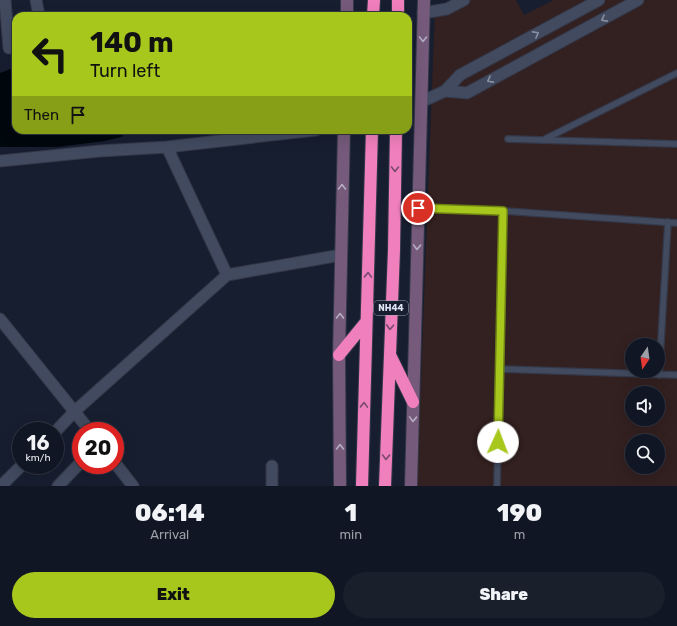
<!DOCTYPE html>
<style>
:root{--surface:#111624;--page:#1a1f2c;--text:#f1f3f6;--muted:#9c9fa6;--line:#303541;--accent:#a8c71d}
body{margin:0;font-family:Rubik,sans-serif;background:var(--page);color:var(--text);height:100vh;display:flex;flex-direction:column;font-size:15px;white-space:nowrap}
*{box-sizing:border-box;margin:0}
p{font-size:13px;color:var(--muted)}
.icon{flex:none;width:22px;height:22px;fill:none;stroke:currentColor;stroke-width:2;stroke-linecap:round;stroke-linejoin:round}
.map{position:relative;height:486px;overflow:hidden}
.details{display:flex;flex-direction:column;background:var(--surface);flex:1}
.details>*{flex:none}
.banner{position:absolute;left:12px;top:12px;width:400px;height:122px;border-radius:12px;box-shadow:0 4px 16px #0002,0 0 0 1px var(--line);background:#a8c71d;color:#111;overflow:hidden}
.needle{width:26px;rotate:193deg}
.fabs{position:absolute;left:625px;top:338px;display:grid;gap:8px}
.fabs a{display:grid;place-items:center;width:40px;height:40px;border-radius:50%;background:var(--surface);box-shadow:0 4px 16px #0002,0 0 0 1px var(--line);font-size:20px}
.speed{position:absolute;left:12px;top:422px;display:flex;gap:8px;font-size:20px;font-weight:700;text-align:center}
.speed>*{display:grid;place-content:center;width:52px;height:52px;border-radius:50%;background:var(--surface);box-shadow:0 4px 16px #0002,0 0 0 1px var(--line);line-height:1}
.speed small{font-size:10px;font-weight:400}
.speed .limit{border:6px solid #d22;background:#fff;color:#111}
.pin{position:absolute;display:grid;place-items:center;width:34px;height:34px;color:#fff;margin:-17px;border:2px solid #fff;border-radius:50%;box-shadow:0 1px 4px #0007}
.me{position:absolute;width:44px;margin:-22px;rotate:2deg;stroke-linejoin:round;filter:drop-shadow(0 0 3px #0008)}
.turn{display:flex;align-items:center;gap:14px;height:84px;padding:0 12px;font-size:18px}
.turn .icon{width:52px;height:52px;stroke-width:2.5}
.turn b{display:block;font-size:28px;line-height:34px}
.then{display:flex;align-items:center;height:38px;padding:0 12px;background:#0003;gap:8px;font-size:15px}
.eta{display:flex;justify-content:space-evenly;align-items:center;height:68px;text-align:center}
.eta b{font-size:24px;font-weight:800;line-height:28px}
.button{display:flex;gap:8px;margin-top:auto;padding:8px 12px}
.button a{flex:1;height:46px;border-radius:24px;background:var(--accent);color:#111;font-size:16px;font-weight:800;line-height:46px;text-align:center}
.button a+a{background:var(--page);color:var(--text)}
.map>svg:first-child{display:block}
.commercial{fill:#332020;fill-rule:evenodd}
.water{fill:#01080d}
.lines{fill:none;stroke-linecap:round;stroke-linejoin:round}
.lane-casing{stroke:#343848;stroke-width:8}
.street-casing{stroke:#343848;stroke-width:13}
.secondary-casing{stroke:#343848;stroke-width:14}
.highway-casing{stroke:#343848;stroke-width:14}
.lane{stroke:#414a5f;stroke-width:5.5}
.street{stroke:#414a5f;stroke-width:11}
.secondary{stroke:#755a7b;stroke-width:12}
.highway{stroke:#ef7fbd;stroke-width:12}
.oneway{stroke:#8990a2}
.oneway2{stroke:#b5adc3}
.oneway3{stroke:#784a6f}
.route-casing{stroke:#6d8113;stroke-width:10}
.route{stroke:#a8c71d;stroke-width:7}
.labels{text-anchor:middle;dominant-baseline:central;stroke-width:3;stroke-linejoin:round;paint-order:stroke}
.shield{fill:#171e30;stroke:#a4a9b8;stroke-width:1}
.shield-label{font-size:9px;font-weight:bold;fill:#e0e5f3}
</style>
<div class="map">
<svg width="677" height="486" viewBox="0 0 677 486">
<rect width="100%" height="100%" fill="#171e30"/>
<path class="commercial" d="M 459,0 L 516,0 L 524,15 L 554,0 L 677,0 L 677,486 L 417,486 L 435,7 ZM 632,345 L 658,345 L 658,371 L 632,371 ZM 632,393 L 658,393 L 658,419 L 632,419 ZM 632,441 L 658,441 L 658,467 L 632,467 Z"/>
<path class="water" d="M 16,67 L 16,130 L 130,130 L 121,137 L 105,141 L 57,147 L 0,147 L 0,73 Z"/>
<g class="lines">
<g class="lane-casing">
<path id="lane" d="M 508,139 L 677,144
M 545,139 L 677,73
M 395,207 L 503,211 L 677,223
M 500,369 L 677,375
M 659,375 L 668,222
M 497,486 L 503,211"/>
</g>
<g class="street-casing">
<path id="street" d="M 5,0 L 9,48
M 36,0 L 39,16
M 423,13 L 447,9 L 464,0
M 445,91 L 467,93 L 638,0
M 421,102 L 445,91 L 460,75 L 599,0
M 167,147 L 227,275
M 0,161 L 100,151 L 167,147 L 316,130
M 0,319 L 90,431
M 55,432 L 75,411 L 227,275 L 341,255
M 115,463 L 133,486
M 1,486 L 22,465
M 58,486 L 81,462
M 272,486 L 272,466"/>
</g>
<g class="secondary-casing">
<path id="secondary" d="M 347,16 L 347,0
M 340,486 L 339,355 L 344,130
M 411,486 L 424,0"/>
</g>
<g class="highway-casing">
<path id="highway" d="M 373,16 L 374,0
M 398,16 L 398,0
M 339,355 L 366,322
M 390,355 L 413,402
M 362,486 L 372,130
M 385,486 L 394,250 L 396,130"/>
</g>
<use href="#lane" class="lane"/>
<use href="#street" class="street"/>
<use href="#secondary" class="secondary"/>
<use href="#highway" class="highway"/>
</g>
<defs><path id="oneway-chevron" d="M-2-3.5L2.5 0L-2 3.5" fill="none" stroke-width="1.6" stroke-linecap="round" stroke-linejoin="round"/></defs>
<g class="oneway">
<use href="#oneway-chevron" transform="translate(604 19) rotate(152)"/>
<use href="#oneway-chevron" transform="translate(536 34) rotate(-28)"/>
<use href="#oneway-chevron" transform="translate(490 80) rotate(152)"/>
</g>
<g class="oneway2">
<use href="#oneway-chevron" transform="translate(423 39) rotate(91)"/>
<use href="#oneway-chevron" transform="translate(342 187) rotate(-89)"/>
<use href="#oneway-chevron" transform="translate(417 247) rotate(92)"/>
<use href="#oneway-chevron" transform="translate(340 316) rotate(-89)"/>
<use href="#oneway-chevron" transform="translate(413 419) rotate(92)"/>
<use href="#oneway-chevron" transform="translate(340 447) rotate(-90)"/>
</g>
<g class="oneway3">
<use href="#oneway-chevron" transform="translate(395 169) rotate(91)"/>
<use href="#oneway-chevron" transform="translate(368 275) rotate(-88)"/>
<use href="#oneway-chevron" transform="translate(390 327) rotate(93)"/>
<use href="#oneway-chevron" transform="translate(364 405) rotate(-88)"/>
<use href="#oneway-chevron" transform="translate(386 457) rotate(92)"/>
</g>
<g class="lines">
<g class="route-casing">
<path id="route" d="M 418,208 L 503,211 L 498,442"/>
</g>
<use href="#route" class="route"/>
</g>
<g class="labels">
<rect class="shield" x="374" y="301" width="34" height="14" rx="3"/>
<g class="shield-label">
<text x="391" y="308">NH44</text>
</g>
</g>
</svg>
<div class="fabs">
<a><svg class="needle" viewBox="-14 -14 28 28"><path d="M0-13l5 13h-10z" fill="#e53935"/><path d="M0 13l5-13h-10z" fill="#9c9fa6"/></svg></a>
<a><svg class="icon" aria-label="sound" viewBox="0 0 24 24"><path d="M4 9h4l5-4v14l-5-4H4zM17 9q2 3 0 6"/></svg></a>
<a><svg class="icon" aria-label="search" viewBox="0 0 24 24"><circle cx="10" cy="10" r="6"/><path d="M15 15l6 6"/></svg></a>
</div>
<div class="speed"><div>16<small>km/h</small></div><div class="limit">20</div></div>
<div class="pin" style="left:418px;top:208px;background:#d93025"><svg class="icon" aria-label="arrive" viewBox="0 0 24 24"><path d="M6 21V4h12l-3 4 3 4H6"/></svg></div>
<svg class="me" style="left:498px;top:442px" viewBox="-20 -20 40 40"><circle r="19" fill="#fff"/><path d="M0-13L10 11 0 6-10 11z" fill="#a8c71d"/></svg>
<div class="banner">
<div class="turn"><svg class="icon" aria-label="left" viewBox="0 0 24 24"><path d="M17 20v-9H6M10 6l-5 5 5 5"/></svg><div><b>140 m</b>Turn left</div></div>
<div class="then">Then<svg class="icon" aria-label="arrive" viewBox="0 0 24 24"><path d="M6 21V4h12l-3 4 3 4H6"/></svg></div>
</div>
</div>
<section class="details">
<div class="eta">
<div><b>06:14</b><p>Arrival</p></div>
<div><b>1</b><p>min</p></div>
<div><b>190</b><p>m</p></div>
</div>
<div class="button"><a>Exit</a><a>Share</a></div>
</section>
